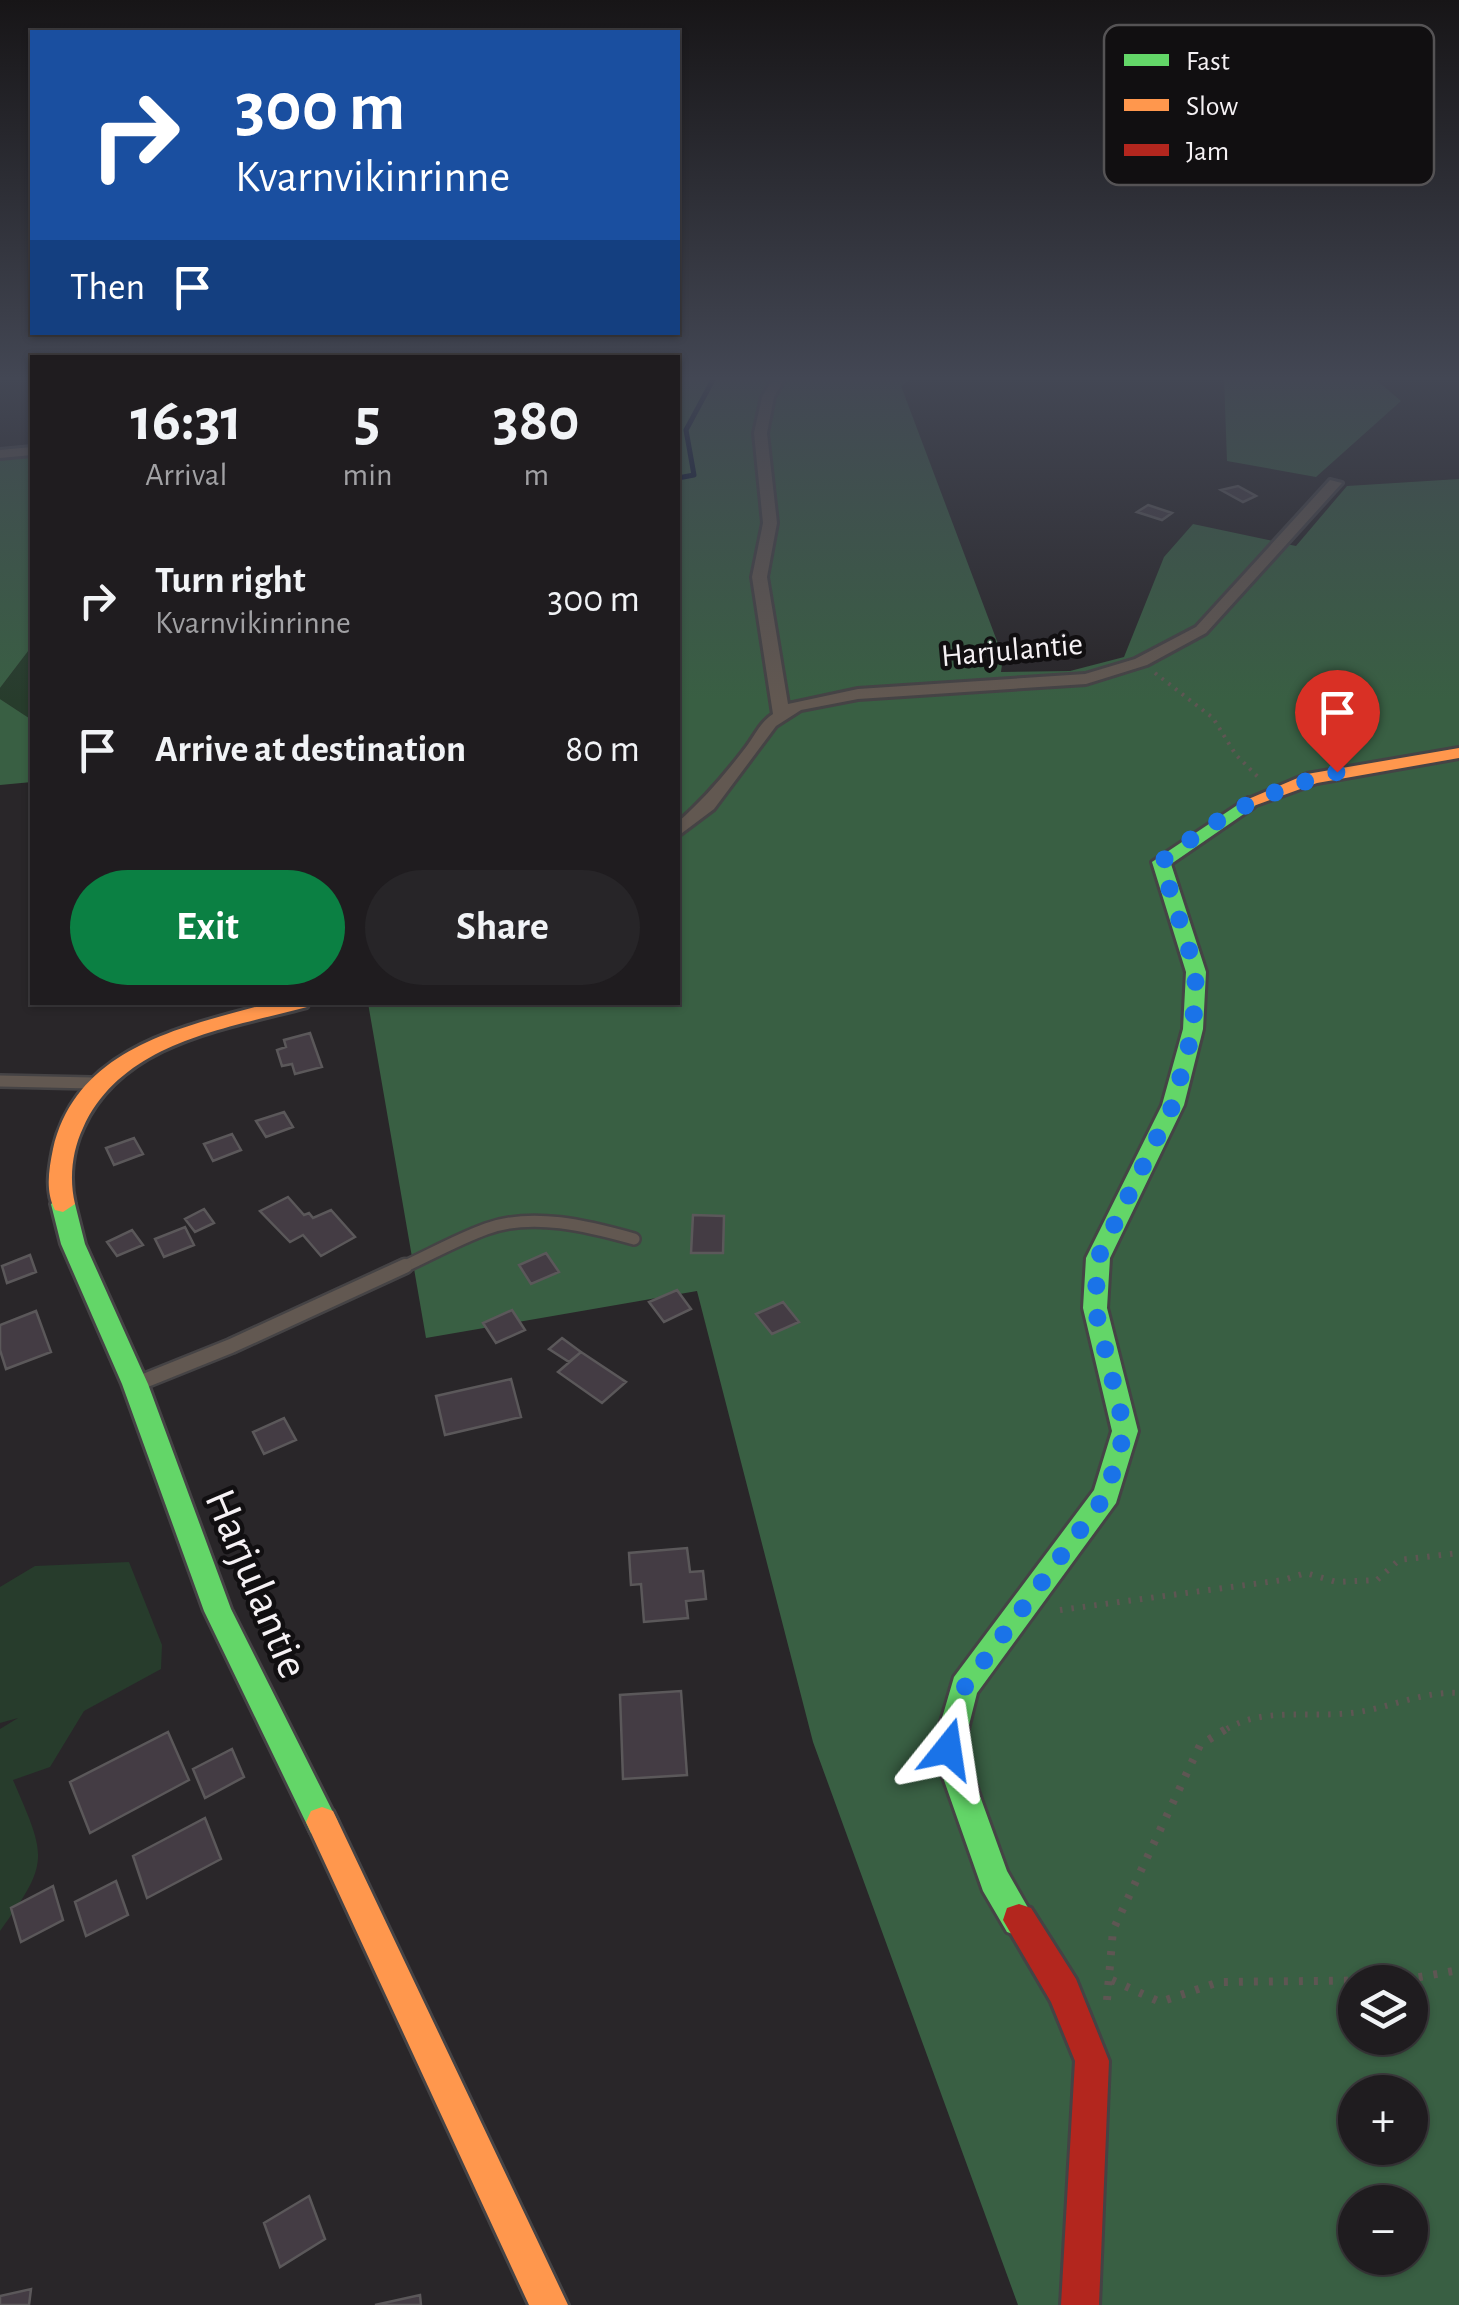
<!DOCTYPE html>
<meta charset="utf-8">
<style>
:root{--surface:#1f1c1f;--page:#272528;--text:#f1f3f6;--muted:#a1a1a4;--line:#3c3a3d;--accent:#0b8043}
body{margin:0;font-family:"Alegreya Sans",sans-serif;background:var(--page);color:var(--text);height:100vh;display:flex;flex-direction:column;font-size:38px;white-space:nowrap}
*{box-sizing:border-box;margin:0}
p{font-size:32px;color:var(--muted)}
.icon{flex:none;width:55px;height:55px;fill:none;stroke:currentColor;stroke-width:2;stroke-linecap:round;stroke-linejoin:round}
.map{position:relative;flex:1;overflow:hidden}
.panel{position:absolute;left:30px;top:355px;width:650px;height:650px;display:flex;flex-direction:column;background:var(--surface);border-radius:0px;box-shadow:0 2px 8px #0004,0 0 0 2px var(--line)}
.panel>*{flex:none}
.banner{position:absolute;left:30px;top:30px;width:650px;height:305px;border-radius:0px;box-shadow:0 2px 8px #0004,0 0 0 2px var(--line);background:#1a4fa0;color:#fff;overflow:hidden}
.controls{position:absolute;left:1338px;top:1965px;display:grid;gap:20px}
.controls a{display:grid;place-items:center;width:90px;height:90px;border-radius:50%;background:var(--surface);box-shadow:0 2px 8px #0004,0 0 0 2px var(--line);font-size:50px}
.pin{position:absolute;display:grid;place-items:center;width:85px;height:85px;color:#fff;margin:-102px -42px;border-radius:50% 50% 50% 0;rotate:-45deg;box-shadow:0 0 10px #0007}
.pin .icon{rotate:45deg}
.me{position:absolute;width:110px;margin:-55px;rotate:15deg;stroke-linejoin:round;filter:drop-shadow(0 0 8px #0008)}
.turn{display:flex;align-items:center;gap:35px;height:210px;padding:0 40px;font-size:45px}
.turn .icon{width:130px;height:130px;stroke-width:2.5}
.turn b{display:block;font-size:70px;line-height:85px}
.then{display:flex;align-items:center;height:95px;padding:0 40px;background:#0003;gap:20px;font-size:38px}
.eta{display:flex;justify-content:space-evenly;align-items:center;height:170px;text-align:center}
.eta b{font-size:60px;font-weight:700;line-height:70px}
.cta{display:flex;gap:20px;margin-top:auto;padding:20px 40px}
.cta a{flex:1;height:115px;border-radius:60px;background:var(--accent);color:#fff;font-size:40px;font-weight:700;line-height:115px;text-align:center}
.cta a+a{background:var(--page);color:var(--text)}
ul{padding:0;list-style:none}
li{display:flex;align-items:center;gap:30px;height:150px;padding:0 40px}
li div{flex:1}
li b{display:block;font-size:38px}
li em{font-style:normal}
.map>svg:first-child{display:block}
.green{fill:#273c2c}
.forest{fill:#395f43;fill-rule:evenodd}
.lines{fill:none;stroke-linecap:round;stroke-linejoin:round}
.stream{stroke:#051231;stroke-width:5}
.building{fill:#443c44;stroke:#5b585a;stroke-width:2.5}
.lane-far1-casing{stroke:#454345;stroke-width:16}
.lane-casing{stroke:#454345;stroke-width:19}
.street-casing{stroke:#454345;stroke-width:6}
.fast-casing{stroke:#454345;stroke-width:6}
.slow-casing{stroke:#454345;stroke-width:6}
.jam-casing{stroke:#454345;stroke-width:6}
.path-far2{stroke:#5e5653;stroke-width:4;stroke-dasharray:2.5 6;stroke-linecap:butt}
.path-far1{stroke:#5e5653;stroke-width:6;stroke-dasharray:2.5 9;stroke-linecap:butt}
.path{stroke:#5e5653;stroke-width:8;stroke-dasharray:4 11;stroke-linecap:butt}
.lane-far1{stroke:#625851;stroke-width:11}
.lane{stroke:#625851;stroke-width:14}
.street{fill:#625851;fill-rule:evenodd}
.fast{fill:#63d668;fill-rule:evenodd}
.slow{fill:#ff974d;fill-rule:evenodd}
.jam{fill:#b3261e;fill-rule:evenodd}
.route{stroke:#1a73e8;stroke-width:18;stroke-dasharray:0 32.4}
.labels{text-anchor:middle;dominant-baseline:central;stroke-width:9;stroke-linejoin:round;paint-order:stroke}
.far-street-label{font-size:32px;fill:#f5f1f4;stroke:#110f11}
.near-street-label{font-size:45px;fill:#f5f1f4;stroke:#110f11}
.key{fill:#110f11;stroke:#555355;stroke-width:2.5}
.key-label{font-size:28px;fill:#f5f1f4}
</style>
<div class="map">
<svg width="1459" height="2305" viewBox="0 0 1459 2305">
<rect width="100%" height="100%" fill="#292629"/>
<path class="green" d="M 32,646 L 32,720 L 0,699 L 0,688 Z
M 129,1562 L 162,1645 L 161,1669 L 84,1711 L 50,1767 L 13,1780 C 46,1857 51,1861 0,1931 L 0,1729 L 18,1718 L 0,1723 L 0,1587 L 35,1566 Z"/>
<path class="forest" d="M 678,378 L 912,378 L 901,386 L 1003,657 L 1001,672 L 1070,671 L 1124,657 L 1164,557 L 1193,524 L 1296,546 L 1347,486 L 1459,479 L 1459,2305 L 1018,2305 L 813,1742 L 697,1291 L 426,1338 L 368,1003 L 678,1002 ZM 1355,1982 L 1410,1982 L 1410,2038 L 1355,2038 ZM 1355,2092 L 1410,2092 L 1410,2148 L 1355,2148 ZM 1355,2202 L 1410,2202 L 1410,2258 L 1355,2258 Z
M 1224,378 L 1374,378 L 1401,401 L 1316,477 L 1227,461 Z
M 32,457 L 32,646 L 0,688 L 0,460 Z
M 0,699 L 32,720 L 32,782 L 0,785 Z"/>
<g class="lines">
<path class="stream" d="M 678,478 L 694,475 L 686,430 L 714,378"/>
</g>
<path class="building" d="M 1238,486 L 1256,496 L 1243,502 L 1221,490 Z
M 1148,505 L 1172,513 L 1162,520 L 1137,512 Z
M 310,1033 L 322,1067 L 295,1074 L 292,1064 L 282,1066 L 277,1050 L 286,1047 L 284,1040 Z
M 284,1112 L 293,1127 L 266,1137 L 256,1121 Z
M 232,1134 L 241,1150 L 213,1161 L 204,1144 Z
M 134,1138 L 143,1154 L 114,1165 L 106,1148 Z
M 288,1197 L 304,1215 L 309,1213 L 313,1218 L 331,1210 L 355,1237 L 321,1256 L 303,1235 L 290,1242 L 260,1211 Z
M 204,1209 L 214,1223 L 195,1232 L 185,1219 Z
M 693,1215 L 724,1216 L 723,1253 L 691,1253 Z
M 185,1227 L 194,1245 L 164,1257 L 155,1239 Z
M 132,1230 L 143,1245 L 117,1256 L 107,1242 Z
M 546,1253 L 559,1272 L 531,1284 L 519,1265 Z
M 30,1255 L 36,1272 L 7,1283 L 2,1266 Z
M 677,1290 L 691,1309 L 664,1322 L 649,1302 Z
M 783,1302 L 799,1322 L 772,1334 L 756,1314 Z
M 512,1310 L 525,1330 L 496,1343 L 483,1323 Z
M 36,1311 L 51,1352 L 6,1369 L 0,1350 L 0,1325 Z
M 562,1338 L 581,1352 L 569,1362 L 549,1349 Z
M 581,1352 L 626,1382 L 602,1403 L 558,1372 Z
M 511,1379 L 521,1417 L 445,1435 L 436,1396 Z
M 284,1418 L 296,1440 L 264,1454 L 253,1432 Z
M 687,1548 L 690,1572 L 703,1571 L 706,1599 L 686,1601 L 688,1618 L 644,1622 L 641,1584 L 631,1585 L 629,1553 Z
M 681,1691 L 687,1775 L 623,1779 L 620,1695 Z
M 168,1732 L 189,1780 L 90,1833 L 70,1782 Z
M 232,1749 L 244,1777 L 205,1798 L 193,1769 Z
M 205,1818 L 221,1859 L 147,1898 L 133,1856 Z
M 116,1881 L 128,1915 L 86,1936 L 75,1902 Z
M 53,1886 L 63,1920 L 21,1942 L 11,1908 Z
M 309,2196 L 325,2239 L 280,2267 L 264,2223 Z
M 31,2289 L 29,2305 L 0,2305 L 0,2296 Z
M 420,2295 L 421,2305 L 375,2305 Z"/>
<g class="lines">
<g class="lane-far1-casing">
<path id="lane-far1" d="M 0,1081 L 92,1083
M 399,1269 C 428,1256 456,1240 486,1229 C 532,1212 588,1226 634,1239"/>
</g>
<g class="lane-casing">
<path id="lane" d="M 139,1383 L 231,1346 L 405,1266"/>
</g>
<g class="street-casing">
<path id="street" d="M 773,378 L 785,378 L 774,397 L 767,433 L 777,523 L 767,577 L 788,704 L 858,689 L 1085,674 L 1135,659 L 1196,627 L 1330,480 L 1342,483 L 1206,633 L 1147,665 L 1086,684 L 858,699 L 801,710 L 776,726 L 714,809 L 678,836 L 678,822 C 702,801 723,777 743,751 C 754,738 759,723 773,714 L 752,577 L 763,523 L 754,433 L 762,397 Z
M 32,447 L 32,455 L 0,458 L 0,450 Z"/>
</g>
<g class="fast-casing">
<path id="fast" d="M 1248,798 L 1257,803 L 1254,807 L 1171,864 L 1206,972 L 1203,1029 L 1184,1105 L 1110,1258 L 1107,1308 L 1138,1431 L 1116,1503 L 977,1693 L 963,1749 L 1007,1871 L 1035,1920 L 1031,1932 L 1019,1936 L 1007,1932 L 983,1891 L 933,1749 L 954,1677 L 1094,1490 L 1112,1431 L 1083,1308 L 1086,1258 L 1162,1105 L 1183,1029 L 1186,972 L 1152,862 Z
M 63,1196 L 75,1204 L 85,1244 L 148,1384 L 231,1609 L 338,1822 L 333,1833 L 322,1837 L 311,1833 L 204,1611 L 122,1384 L 61,1244 L 51,1204 Z"/>
</g>
<g class="slow-casing">
<path id="slow" d="M 1459,748 L 1459,758 L 1317,783 L 1248,808 L 1239,803 L 1307,774 Z
M 274,1002 L 310,1002 L 307,1007 C 225,1029 122,1042 83,1128 C 72,1151 69,1179 75,1204 L 63,1212 L 55,1210 C 45,1191 49,1169 53,1149 C 77,1045 187,1026 274,1002 Z
M 322,1807 L 333,1811 L 568,2305 L 529,2305 L 306,1822 L 311,1811 Z"/>
</g>
<g class="jam-casing">
<path id="jam" d="M 1019,1904 L 1031,1908 L 1076,1979 L 1109,2061 L 1099,2305 L 1061,2305 L 1075,2061 L 1051,2002 L 1003,1920 L 1007,1908 Z"/>
</g>
<path class="path-far2" d="M 1155,673 L 1213,718 L 1236,755 L 1259,778"/>
<path class="path-far1" d="M 1060,1610 L 1283,1580 L 1306,1573 L 1336,1582 L 1377,1580 L 1399,1560 L 1459,1553
M 1227,1729 C 1263,1707 1309,1718 1351,1713 C 1388,1709 1421,1691 1459,1693"/>
<path class="path" d="M 1112,1980 L 1160,2002 L 1219,1982 L 1403,1980 L 1459,1970
M 1107,2000 L 1113,1930 L 1200,1745 L 1231,1726"/>
<use href="#lane-far1" class="lane-far1"/>
<use href="#lane" class="lane"/>
<use href="#street" class="street"/>
<use href="#fast" class="fast"/>
<use href="#slow" class="slow"/>
<use href="#jam" class="jam"/>
</g>
<linearGradient id="sky" x2="0" y2="1"><stop stop-color="#171517"/><stop offset="0.54" stop-color="#434754"/><stop offset="1" stop-color="#434754" stop-opacity="0"/></linearGradient>
<rect width="1459" height="701" fill="url(#sky)"/>
<g class="lines">
<path class="route" d="M 948,1749 L 964,1688 L 1106,1495 L 1125,1431 L 1095,1308 L 1098,1258 L 1173,1105 L 1193,1030 L 1196,972 L 1161,862 C 1222,813 1262,793 1337,772"/>
</g>
<g class="labels">
<g class="far-street-label">
<text transform="translate(1012 650) rotate(-5)">Harjulantie</text>
</g>
<g class="near-street-label">
<text transform="translate(256 1584) rotate(67)">Harjulantie</text>
</g>
</g>
<rect x="1104" y="25" width="330" height="160" rx="15" class="key"/>
<rect x="1124" y="54" width="45" height="12" fill="#63d668"/>
<rect x="1124" y="99" width="45" height="12" fill="#ff974d"/>
<rect x="1124" y="144" width="45" height="12" fill="#b3261e"/>
<g class="key-label">
<text x="1186" y="70">Fast</text>
<text x="1186" y="115">Slow</text>
<text x="1186" y="160">Jam</text>
</g>
</svg>
<div class="controls">
<a><svg class="icon" aria-label="layers" viewBox="0 0 24 24"><path d="M12 4l9 5-9 5-9-5zM3 14l9 5 9-5"/></svg></a>
<a>+</a>
<a>−</a>
</div>
<div class="pin" style="left:1337px;top:772px;background:#d93025"><svg class="icon" aria-label="arrive" viewBox="0 0 24 24"><path d="M6 21V4h12l-3 4 3 4H6"/></svg></div>
<svg class="me" style="left:948px;top:1749px" viewBox="-20 -20 40 40"><path d="M0-17L14 15 0 8-14 15z" fill="#1a73e8" stroke="#fff" stroke-width="4"/></svg>
<div class="banner">
<div class="turn"><svg class="icon" aria-label="right" viewBox="0 0 24 24"><path d="M7 20v-9h11M14 6l5 5-5 5"/></svg><div><b>300 m</b>Kvarnvikinrinne</div></div>
<div class="then">Then<svg class="icon" aria-label="arrive" viewBox="0 0 24 24"><path d="M6 21V4h12l-3 4 3 4H6"/></svg></div>
</div>
<section class="panel">
<div class="eta">
<div><b>16:31</b><p>Arrival</p></div>
<div><b>5</b><p>min</p></div>
<div><b>380</b><p>m</p></div>
</div>
<ul>
<li><svg class="icon" aria-label="right" viewBox="0 0 24 24"><path d="M7 20v-9h11M14 6l5 5-5 5"/></svg><div><b>Turn right</b><p>Kvarnvikinrinne</p></div><em>300 m</em></li>
<li><svg class="icon" aria-label="arrive" viewBox="0 0 24 24"><path d="M6 21V4h12l-3 4 3 4H6"/></svg><div><b>Arrive at destination</b></div><em>80 m</em></li>
</ul>
<div class="cta"><a>Exit</a><a>Share</a></div>
</section>
</div>
